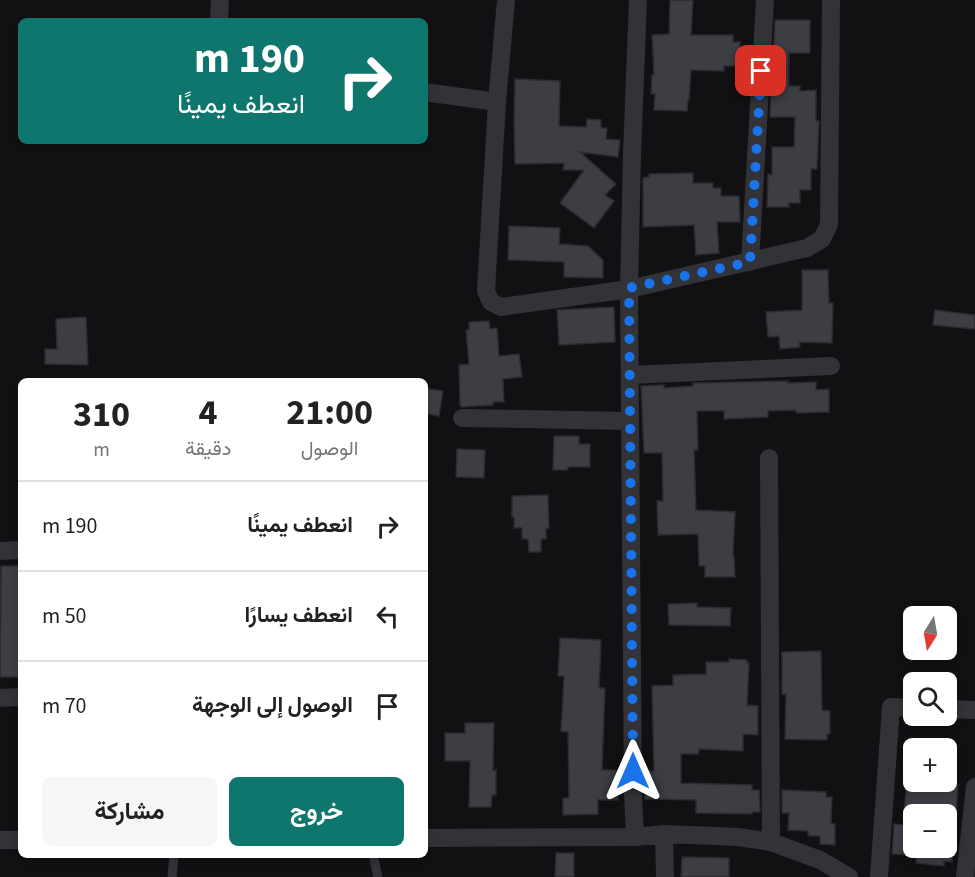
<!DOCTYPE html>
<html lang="ar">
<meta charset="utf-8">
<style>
:root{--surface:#fff;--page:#f6f6f6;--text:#222;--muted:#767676;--line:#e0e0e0;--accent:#0f766e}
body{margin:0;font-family:"Source Sans 3",Vazirmatn,sans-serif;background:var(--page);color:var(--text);direction:rtl;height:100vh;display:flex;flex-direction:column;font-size:22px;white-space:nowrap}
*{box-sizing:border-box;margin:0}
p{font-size:20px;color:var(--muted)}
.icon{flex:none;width:33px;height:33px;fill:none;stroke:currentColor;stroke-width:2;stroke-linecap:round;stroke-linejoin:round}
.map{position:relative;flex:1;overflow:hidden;direction:ltr}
.side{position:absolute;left:18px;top:378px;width:410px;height:480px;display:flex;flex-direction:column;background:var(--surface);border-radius:9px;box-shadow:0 3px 9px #0003;direction:rtl}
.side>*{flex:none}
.banner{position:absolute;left:18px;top:18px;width:410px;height:126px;border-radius:9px;box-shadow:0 3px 9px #0003;direction:rtl;background:#0f766e;color:#fff;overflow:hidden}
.needle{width:39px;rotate:191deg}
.buttons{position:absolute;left:903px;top:606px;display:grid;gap:12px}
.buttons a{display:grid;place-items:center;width:54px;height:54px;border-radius:9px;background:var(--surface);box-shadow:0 3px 9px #0003;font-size:30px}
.pin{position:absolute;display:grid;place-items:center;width:51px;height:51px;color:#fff;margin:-26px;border-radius:12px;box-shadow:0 3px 9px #0006}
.me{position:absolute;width:66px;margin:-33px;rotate:0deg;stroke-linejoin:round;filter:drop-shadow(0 0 4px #0008)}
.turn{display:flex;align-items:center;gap:21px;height:126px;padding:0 24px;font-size:27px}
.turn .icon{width:78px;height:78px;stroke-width:2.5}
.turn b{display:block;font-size:42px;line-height:51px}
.eta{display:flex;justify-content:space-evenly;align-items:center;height:102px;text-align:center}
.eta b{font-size:36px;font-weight:700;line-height:42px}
.action{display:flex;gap:12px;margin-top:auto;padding:12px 24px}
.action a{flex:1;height:69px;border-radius:9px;background:var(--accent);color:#fff;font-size:24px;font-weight:700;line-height:69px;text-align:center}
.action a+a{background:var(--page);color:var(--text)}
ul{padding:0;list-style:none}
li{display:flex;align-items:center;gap:18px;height:90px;padding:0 24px;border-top:2px solid var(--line)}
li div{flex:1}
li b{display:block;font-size:22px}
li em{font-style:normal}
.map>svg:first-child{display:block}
.building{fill:#3d3e43;stroke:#2b2b2f;stroke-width:1.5}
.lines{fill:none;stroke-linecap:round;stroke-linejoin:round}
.service{stroke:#323338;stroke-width:9}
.minor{stroke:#323338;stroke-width:18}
.route{stroke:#1a73e8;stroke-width:10;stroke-dasharray:0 18}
</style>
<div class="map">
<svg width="975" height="877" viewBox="0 0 975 877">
<rect width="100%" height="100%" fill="#111113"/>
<path class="building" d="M 670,0 L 693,0 L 691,35 L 733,35 L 733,42 L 740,42 L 740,66 L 724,66 L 724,71 L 691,70 L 689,100 L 688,100 L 687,111 L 654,110 L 655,94 L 651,94 L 652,75 L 654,75 L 652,35 L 669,34 Z
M 775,20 L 810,20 L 810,53 L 789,53 L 789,86 L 800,86 L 800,91 L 816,90 L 816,121 L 819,121 L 817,169 L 811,169 L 811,190 L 800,190 L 800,203 L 789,203 L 789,207 L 767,207 L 768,174 L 772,175 L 772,147 L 794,147 L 795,117 L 770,117 L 771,86 L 773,86 L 773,63 Z
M 515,79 L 560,81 L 559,126 L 586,127 L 587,119 L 601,120 L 601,128 L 607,128 L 606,139 L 620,140 L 618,157 L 580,152 L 616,184 L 605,195 L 614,201 L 594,228 L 560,203 L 584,170 L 563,170 L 564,163 L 515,164 L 514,123 Z
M 693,173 L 693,183 L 713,183 L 713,188 L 721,188 L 721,196 L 739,196 L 740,222 L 717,222 L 719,253 L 696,255 L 694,225 L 643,227 L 643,178 L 649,177 L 649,174 Z
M 509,226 L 560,228 L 559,244 L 588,246 L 603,260 L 603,278 L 564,277 L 564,262 L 508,260 Z
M 802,270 L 828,270 L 829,303 L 833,303 L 832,343 L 799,342 L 800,347 L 780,349 L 779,336 L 768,337 L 766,312 L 802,310 Z
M 614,307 L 615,342 L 559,345 L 557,310 Z
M 935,310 L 975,315 L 975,329 L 933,325 Z
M 86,317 L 88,365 L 45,364 L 45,349 L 57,349 L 56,319 Z
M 489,321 L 490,329 L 497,328 L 499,356 L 519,354 L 522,377 L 503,379 L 504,402 L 493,402 L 493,405 L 462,407 L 460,405 L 459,365 L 469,364 L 466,330 L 469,330 L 469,322 Z
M 788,381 L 788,383 L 816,382 L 816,390 L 829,389 L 829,412 L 796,413 L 796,410 L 768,411 L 768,417 L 724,419 L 724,411 L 697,411 L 698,450 L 694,450 L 696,510 L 735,512 L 733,556 L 734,556 L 735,577 L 705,577 L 705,566 L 699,566 L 698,534 L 658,535 L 657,501 L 663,501 L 662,453 L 644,453 L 641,386 L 664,385 L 664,388 L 693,386 L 693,383 Z
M 424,388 L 443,391 L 439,416 L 424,413 Z
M 554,436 L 579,436 L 579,444 L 590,444 L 590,467 L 568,467 L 568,470 L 553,470 Z
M 457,449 L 485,450 L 484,478 L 456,477 Z
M 548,495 L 549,528 L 546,528 L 546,539 L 541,539 L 541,552 L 529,552 L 528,539 L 522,539 L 522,528 L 514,528 L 514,517 L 512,517 L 512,496 Z
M 1,566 L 21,566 L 21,677 L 0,677 Z
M 697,603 L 697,607 L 731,608 L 730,626 L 669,625 L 668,604 Z
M 560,638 L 601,640 L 599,688 L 605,688 L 602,770 L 618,770 L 618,800 L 598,800 L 598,814 L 563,815 L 563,798 L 569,798 L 568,732 L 561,731 L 564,676 L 558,676 Z
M 821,651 L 822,710 L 830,711 L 830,734 L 827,734 L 827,740 L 785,739 L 786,694 L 782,694 L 782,652 Z
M 729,659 L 747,660 L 747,663 L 749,663 L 747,705 L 758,706 L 758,735 L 743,734 L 743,751 L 699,749 L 698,754 L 681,754 L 681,783 L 752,785 L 752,790 L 759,790 L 760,812 L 752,812 L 752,814 L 696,813 L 696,800 L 645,799 L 645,771 L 654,771 L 652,686 L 673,685 L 673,675 L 706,674 L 706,662 L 729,662 Z
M 465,723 L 494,723 L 493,770 L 496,770 L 496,795 L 492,795 L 491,807 L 469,807 L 470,761 L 445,761 L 445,733 L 465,733 Z
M 907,782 L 940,782 L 940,784 L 958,786 L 956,816 L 904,811 Z
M 782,790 L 826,792 L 826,797 L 832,797 L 831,824 L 835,824 L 835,845 L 820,844 L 820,836 L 808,836 L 808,831 L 788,830 L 789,813 L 782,813 Z
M 894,824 L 914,826 L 914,855 L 892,854 Z
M 917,848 L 953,848 L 952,862 L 944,861 L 944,866 L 916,863 Z
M 556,853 L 574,853 L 574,877 L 555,877 Z
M 682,857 L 729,858 L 729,877 L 681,877 Z"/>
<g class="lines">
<path class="service" d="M 373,855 L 378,877
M 172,877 L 174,855"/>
<path class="minor" d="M 506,0 L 497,102 L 486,291 L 491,302 L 501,307 L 629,289 L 807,248 L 822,239 L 829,224 L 831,0
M 219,21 L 220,0
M 424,92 L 497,102
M 750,262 L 765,0
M 630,375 L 831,366
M 462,418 L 630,421
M 769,458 L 771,842
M 0,551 L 21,550
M 0,698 L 21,697
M 946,709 L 975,710
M 664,834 L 665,877
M 635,837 L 633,795 L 629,289 L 632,154 L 638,0
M 424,838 L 635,837 L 664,834 L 738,837 L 771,842 L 820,860 L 849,877
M 0,840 L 21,840
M 879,877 L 891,707 L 914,708
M 965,877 L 975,787"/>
</g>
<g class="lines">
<path class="route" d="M 633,771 L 629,288 L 750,262 L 761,71"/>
</g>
</svg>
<div class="buttons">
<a><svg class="needle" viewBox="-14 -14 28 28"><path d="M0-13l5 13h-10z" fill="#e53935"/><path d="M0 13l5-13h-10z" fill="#767676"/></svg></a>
<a><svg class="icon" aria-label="search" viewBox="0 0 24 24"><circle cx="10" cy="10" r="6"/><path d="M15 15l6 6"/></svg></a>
<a>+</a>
<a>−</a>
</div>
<div class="pin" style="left:761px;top:71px;background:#d93025"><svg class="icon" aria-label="arrive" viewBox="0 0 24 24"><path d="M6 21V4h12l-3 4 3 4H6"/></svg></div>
<svg class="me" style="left:633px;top:771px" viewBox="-20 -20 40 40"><path d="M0-17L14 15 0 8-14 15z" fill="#1a73e8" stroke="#fff" stroke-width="4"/></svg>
<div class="banner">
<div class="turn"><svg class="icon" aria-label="right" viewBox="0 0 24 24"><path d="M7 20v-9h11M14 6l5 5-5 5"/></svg><div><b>190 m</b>انعطف يمينًا</div></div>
</div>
<section class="side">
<div class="eta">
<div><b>21:00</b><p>الوصول</p></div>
<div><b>4</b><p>دقيقة</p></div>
<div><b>310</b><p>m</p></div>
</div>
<ul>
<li><svg class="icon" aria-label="right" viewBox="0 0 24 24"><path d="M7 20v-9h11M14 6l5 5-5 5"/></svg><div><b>انعطف يمينًا</b></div><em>190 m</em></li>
<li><svg class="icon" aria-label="left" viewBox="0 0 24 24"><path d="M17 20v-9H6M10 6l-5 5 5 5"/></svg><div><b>انعطف يسارًا</b></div><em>50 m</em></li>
<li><svg class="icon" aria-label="arrive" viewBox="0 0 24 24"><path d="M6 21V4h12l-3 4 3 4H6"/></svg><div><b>الوصول إلى الوجهة</b></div><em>70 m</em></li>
</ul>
<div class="action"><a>خروج</a><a>مشاركة</a></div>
</section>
</div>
